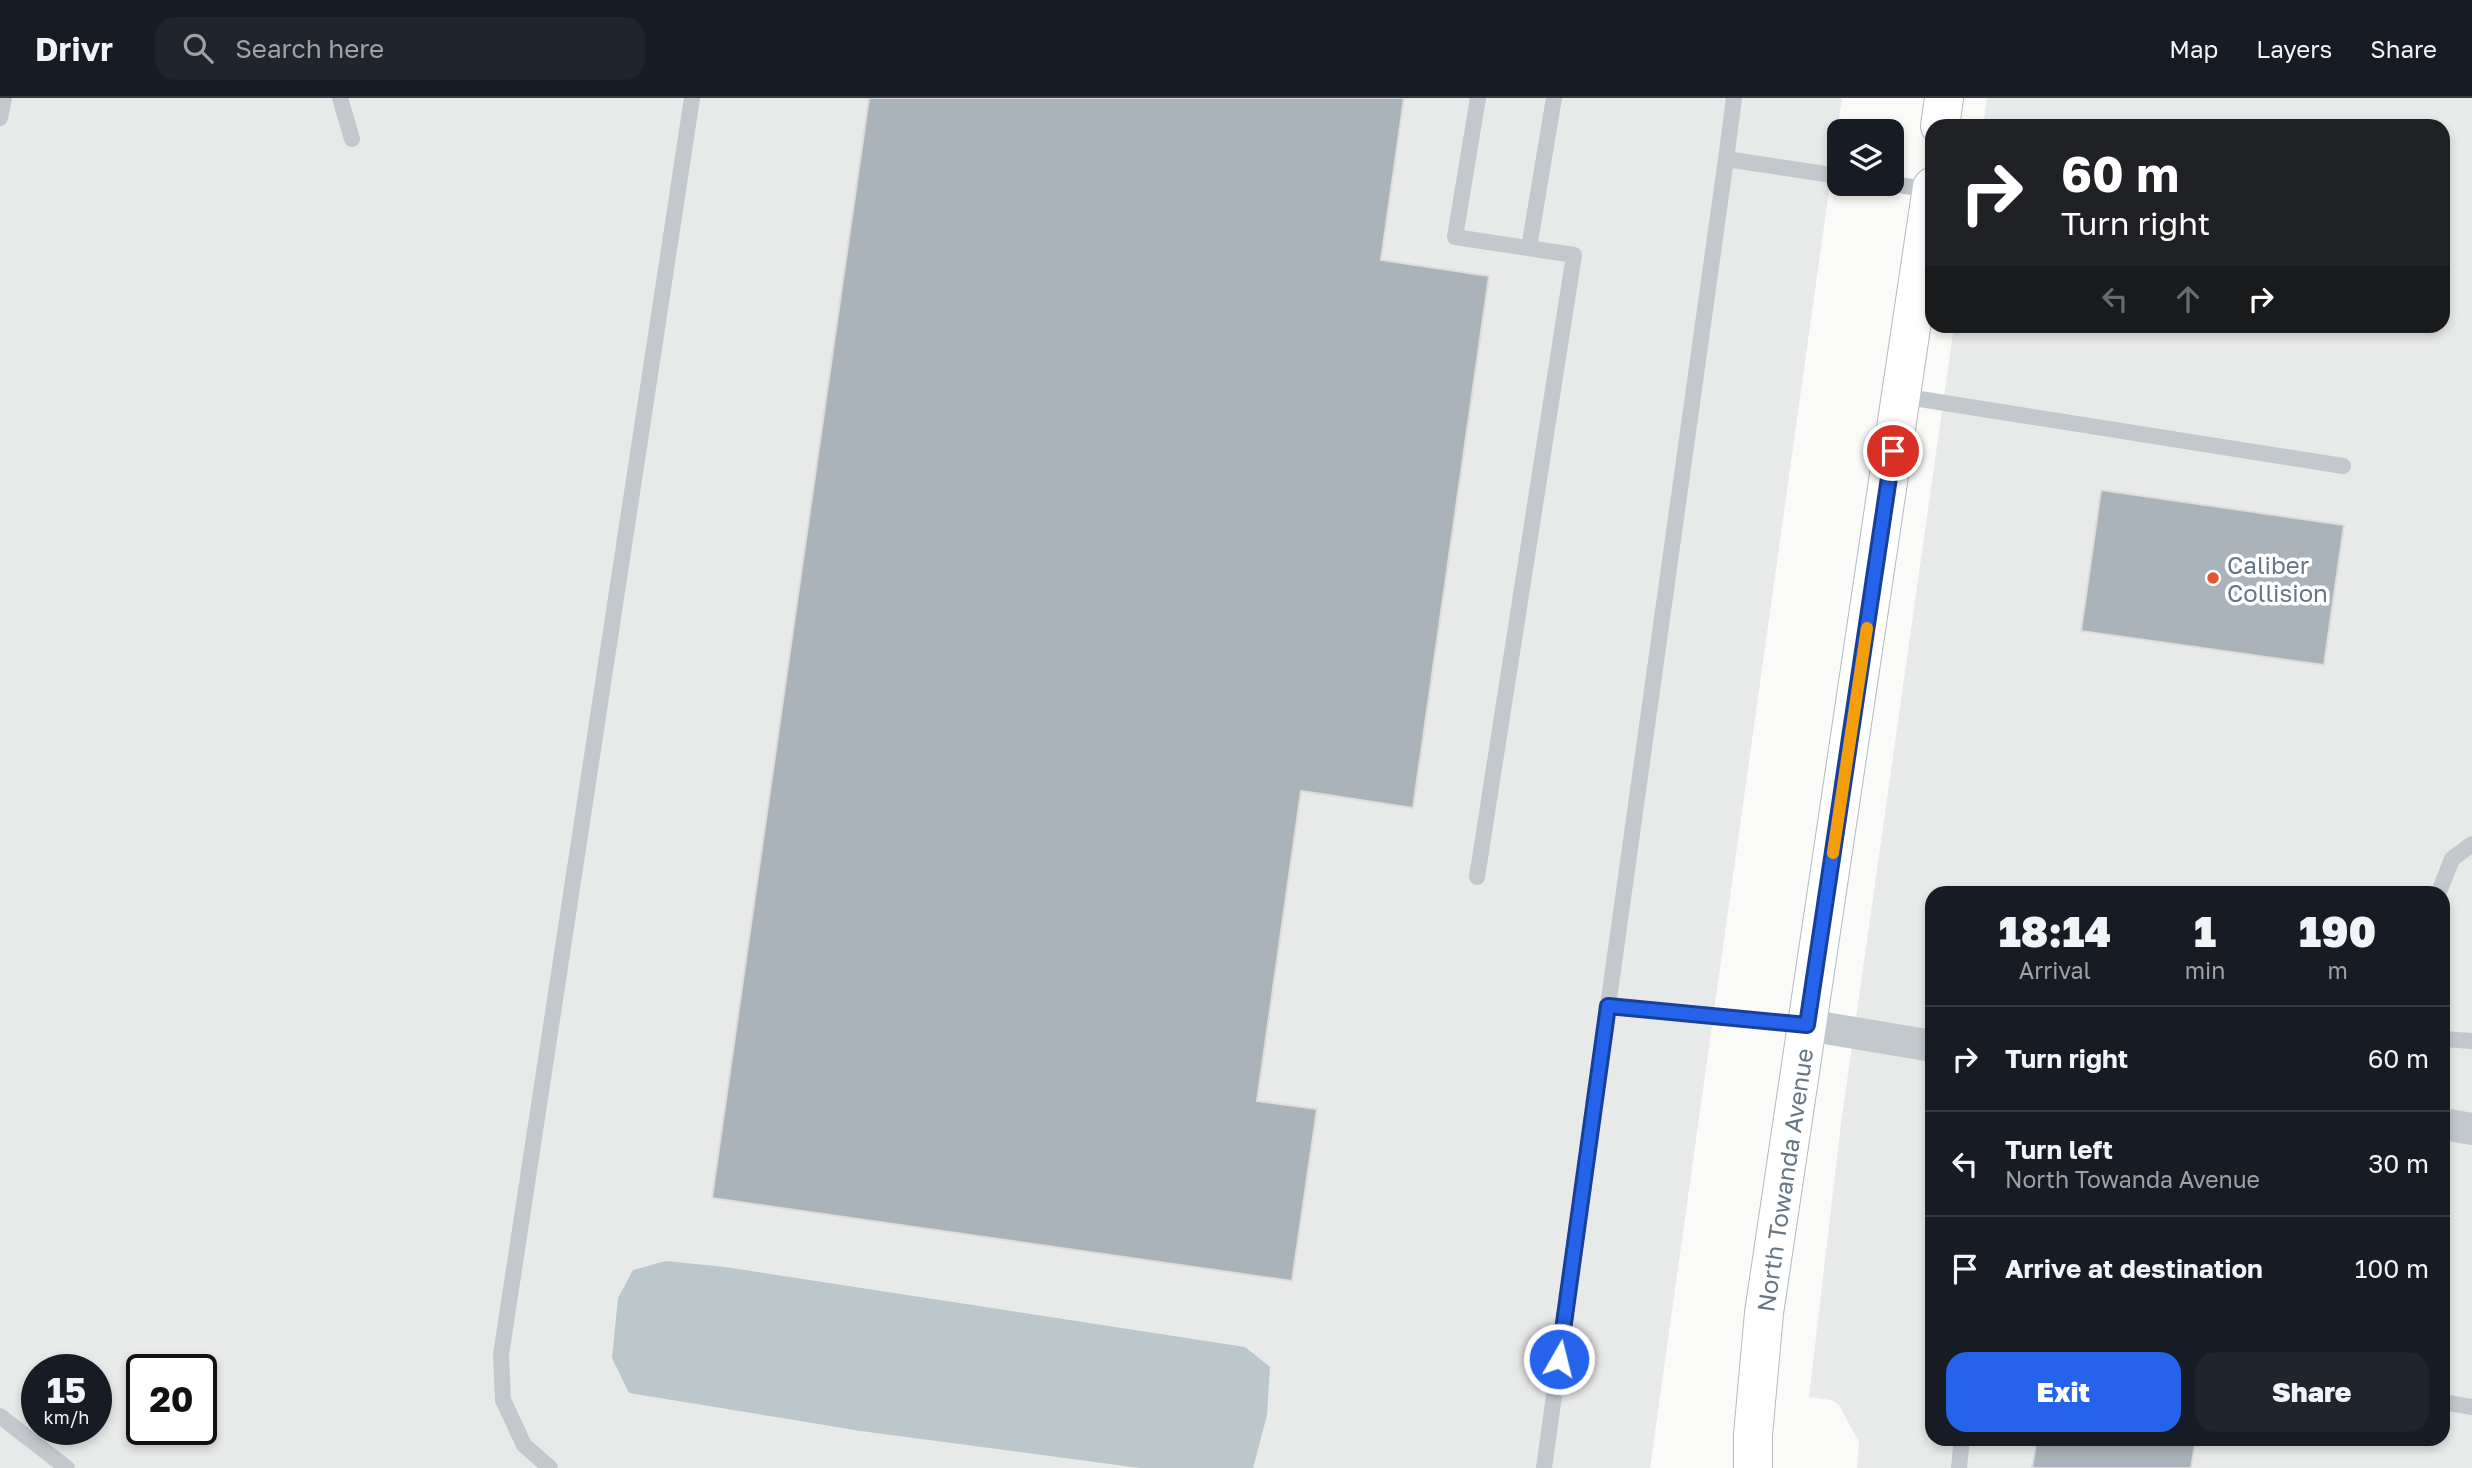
<!DOCTYPE html>
<style>
:root{--surface:#171b24;--page:#20242c;--text:#f1f3f6;--muted:#9ea1a6;--line:#363941;--accent:#2563eb}
body{margin:0;font-family:"Golos Text",sans-serif;background:var(--page);color:var(--text);height:100vh;display:flex;flex-direction:column;font-size:26px;white-space:nowrap}
*{box-sizing:border-box;margin:0}
p{font-size:23px;color:var(--muted)}
.icon{flex:none;width:38px;height:38px;fill:none;stroke:currentColor;stroke-width:2;stroke-linecap:round;stroke-linejoin:round}
.map{position:relative;flex:1;overflow:hidden}
.drawer{position:absolute;left:1925px;top:788px;width:525px;height:560px;display:flex;flex-direction:column;background:var(--surface);border-radius:21px;box-shadow:0 4px 10px #0003}
.drawer>*{flex:none}
.banner{position:absolute;left:1925px;top:21px;width:525px;height:214px;border-radius:21px;box-shadow:0 4px 10px #0003;background:#202124;color:#fff;overflow:hidden}
.buttons{position:absolute;left:1827px;top:21px;display:grid;gap:14px}
.buttons a{display:grid;place-items:center;width:77px;height:77px;border-radius:14px;background:var(--surface);box-shadow:0 4px 10px #0003;font-size:35px}
.speed{position:absolute;left:21px;top:1256px;display:flex;gap:14px;font-size:35px;font-weight:700;text-align:center}
.speed>*{display:grid;place-content:center;width:91px;height:91px;border-radius:50%;background:var(--surface);box-shadow:0 4px 10px #0003;line-height:1}
.speed small{font-size:18px;font-weight:400}
.speed .limit{border:4px solid #111;border-radius:10px;background:#fff;color:#111}
.pin{position:absolute;display:grid;place-items:center;width:60px;height:60px;color:#fff;margin:-30px;border:4px solid #fff;border-radius:50%;box-shadow:0 2px 7px #0007}
.me{position:absolute;width:77px;margin:-38px;rotate:8deg;stroke-linejoin:round;filter:drop-shadow(0 0 5px #0008)}
.turn{display:flex;align-items:center;gap:24px;height:147px;padding:0 21px;font-size:32px}
.turn .icon{width:91px;height:91px;stroke-width:2.5}
.turn b{display:block;font-size:49px;line-height:60px}
.lanes{display:flex;align-items:center;height:66px;padding:0 21px;background:#0003;justify-content:center;gap:35px;direction:ltr}
.lanes .off{opacity:.35}
.eta{display:flex;justify-content:space-evenly;align-items:center;height:119px;text-align:center}
.eta b{font-size:42px;font-weight:800;line-height:49px}
.primary-button{display:flex;gap:14px;margin-top:auto;padding:14px 21px}
.primary-button a{flex:1;height:80px;border-radius:21px;background:var(--accent);color:#fff;font-size:28px;font-weight:800;line-height:80px;text-align:center}
.primary-button a+a{background:var(--page);color:var(--text)}
ul{padding:0;list-style:none}
li{display:flex;align-items:center;gap:21px;height:105px;padding:0 21px;border-top:2px solid var(--line)}
li div{flex:1}
li b{display:block;font-size:26px}
li em{font-style:normal}
header{display:flex;align-items:center;gap:42px;box-sizing:border-box;height:98px;padding:0 35px;background:var(--surface);border-bottom:2px solid var(--line)}
header strong{font-size:33px}
nav{display:flex;gap:38px;margin-inline-start:auto;font-size:24px}
.search{width:490px;height:63px;background:var(--page);display:flex;align-items:center;gap:18px;box-sizing:border-box;padding:0 24px;border-radius:21px;color:var(--muted);font-size:26px}
.map>svg:first-child{display:block}
.built{fill:#e8e9e9;fill-rule:evenodd}
.water{fill:#bbc7cb}
.building{fill:#aab3b9;stroke:#dcdcda;stroke-width:2}
.lines{fill:none;stroke-linecap:round;stroke-linejoin:round}
.secondary-casing{stroke:#b3babf;stroke-width:40}
.lane{stroke:#c3c8cc;stroke-width:16}
.street{stroke:#c3c8cc;stroke-width:32}
.secondary{stroke:#fff;stroke-width:38}
.route-casing{stroke:#184099;stroke-width:18}
.route{stroke:#2563eb;stroke-width:12}
.slow{stroke:#f59e0b;stroke-width:12}
.poi-dot{fill:#e4572e;stroke:#fff;stroke-width:2.5}
.labels{text-anchor:middle;dominant-baseline:central;stroke-width:7;stroke-linejoin:round;paint-order:stroke}
.poi-label{font-size:24px;fill:#657683;stroke:#fff;text-anchor:start}
.street-label{font-size:24px;fill:#657683;stroke:#fff}
</style>
<header>
<strong>Drivr</strong>
<div class="search"><svg class="icon" aria-label="search" viewBox="0 0 24 24"><circle cx="10" cy="10" r="6"/><path d="M15 15l6 6"/></svg>Search here</div>
<nav><a>Map</a><a>Layers</a><a>Share</a></nav>
</header>
<div class="map">
<svg width="2472" height="1370" viewBox="0 0 2472 1370">
<rect width="100%" height="100%" fill="#fafaf8"/>
<path class="built" d="M 0,0 L 1842,0 L 1650,1370 L 0,1370 ZM 37,1272 L 96,1272 L 96,1332 L 37,1332 ZM 142,1272 L 201,1272 L 201,1332 L 142,1332 Z
M 1987,0 L 2472,0 L 2472,1370 L 1857,1370 L 1859,1344 L 1839,1307 L 1831,1302 L 1809,1299 L 1841,1026 L 1954,228 L 2443,228 L 2443,28 L 1983,28 ZM 1932,794 L 2443,794 L 2443,1340 L 1932,1340 Z"/>
<path class="water" d="M 666,1163 L 725,1169 L 1245,1249 L 1270,1269 L 1267,1317 L 1253,1370 L 1140,1370 L 861,1333 L 629,1295 L 612,1260 L 618,1200 L 633,1172 Z"/>
<path class="building" d="M 869,0 L 1404,0 L 1381,162 L 1489,178 L 1413,710 L 1301,693 L 1257,1003 L 1317,1011 L 1292,1183 L 712,1100 Z
M 2101,392 L 2344,427 L 2324,567 L 2081,533 Z
M 2037,1340 L 2173,1340 L 2172,1343 L 2195,1346 L 2191,1370 L 2032,1370 Z"/>
<g class="lines">
<g class="secondary-casing">
<g id="secondary">
<path d="M 1940,28 L 1944,0"/>
<path id="s1" d="M 1753,1370 L 1753,1337 L 1764,1215 L 1932,89"/>
</g>
</g>
<path class="lane" d="M 340,0 L 352,41
M 0,20 L 4,0
M 1726,61 L 1734,0
M 1892,86 L 1932,92
M 1529,150 L 1554,0
M 1901,298 L 2343,368
M 1477,779 L 1574,157 L 1455,139 L 1478,0
M 2439,794 L 2452,761 L 2472,746
M 1807,927 L 1608,908 L 1726,61 L 1839,78
M 2443,941 L 2472,943
M 2443,1304 L 2472,1309
M 0,1318 L 67,1370
M 550,1370 L 524,1347 L 503,1302 L 501,1257 L 692,0
M 1544,1370 L 1608,908
M 1959,1370 L 1962,1340"/>
<path class="street" d="M 1807,927 L 1932,948
M 2443,1026 L 2472,1031"/>
<use href="#secondary" class="secondary"/>
</g>
<g class="lines">
<g class="route-casing">
<path id="route" d="M 1559,1261 L 1608,908 L 1807,927 L 1893,353"/>
</g>
<use href="#route" class="route"/>
<path class="slow" d="M 1833,755 L 1867,530"/>
</g>
<circle class="poi-dot" cx="2213" cy="480" r="7"/>
<g class="labels">
<g class="poi-label">
<text x="2227" y="466">Caliber<tspan x="2227" dy="28">Collision</tspan></text>
</g>
<g class="street-label">
<text stroke="none"><textPath href="#s1" startOffset="290">North Towanda Avenue</textPath></text>
</g>
</g>
</svg>
<div class="buttons">
<a><svg class="icon" aria-label="layers" viewBox="0 0 24 24"><path d="M12 4l9 5-9 5-9-5zM3 14l9 5 9-5"/></svg></a>
</div>
<div class="speed"><div>15<small>km/h</small></div><div class="limit">20</div></div>
<div class="pin" style="left:1893px;top:353px;background:#d93025"><svg class="icon" aria-label="arrive" viewBox="0 0 24 24"><path d="M6 21V4h12l-3 4 3 4H6"/></svg></div>
<svg class="me" style="left:1559px;top:1261px" viewBox="-20 -20 40 40"><circle r="17" fill="#2563eb" stroke="#fff" stroke-width="3"/><path d="M0-11L8 9 0 5-8 9z" fill="#fff"/></svg>
<div class="banner">
<div class="turn"><svg class="icon" aria-label="right" viewBox="0 0 24 24"><path d="M7 20v-9h11M14 6l5 5-5 5"/></svg><div><b>60 m</b>Turn right</div></div>
<div class="lanes"><svg class="icon off" aria-label="left" viewBox="0 0 24 24"><path d="M17 20v-9H6M10 6l-5 5 5 5"/></svg><svg class="icon off" aria-label="ahead" viewBox="0 0 24 24"><path d="M12 20V5M6 11l6-6 6 6"/></svg><svg class="icon" aria-label="right" viewBox="0 0 24 24"><path d="M7 20v-9h11M14 6l5 5-5 5"/></svg></div>
</div>
<section class="drawer">
<div class="eta">
<div><b>18:14</b><p>Arrival</p></div>
<div><b>1</b><p>min</p></div>
<div><b>190</b><p>m</p></div>
</div>
<ul>
<li><svg class="icon" aria-label="right" viewBox="0 0 24 24"><path d="M7 20v-9h11M14 6l5 5-5 5"/></svg><div><b>Turn right</b></div><em>60 m</em></li>
<li><svg class="icon" aria-label="left" viewBox="0 0 24 24"><path d="M17 20v-9H6M10 6l-5 5 5 5"/></svg><div><b>Turn left</b><p>North Towanda Avenue</p></div><em>30 m</em></li>
<li><svg class="icon" aria-label="arrive" viewBox="0 0 24 24"><path d="M6 21V4h12l-3 4 3 4H6"/></svg><div><b>Arrive at destination</b></div><em>100 m</em></li>
</ul>
<div class="primary-button"><a>Exit</a><a>Share</a></div>
</section>
</div>
